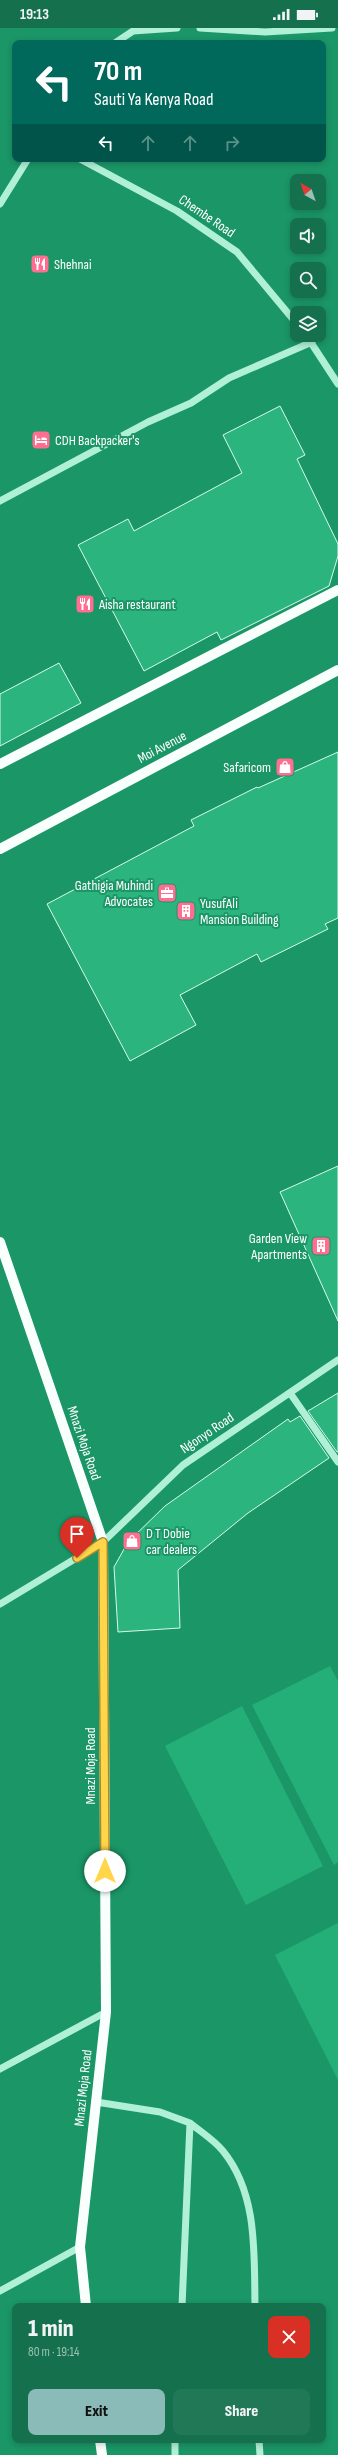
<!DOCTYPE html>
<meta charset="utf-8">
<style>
:root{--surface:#14704d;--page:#217857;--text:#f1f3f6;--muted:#9dc1b6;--accent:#8bbbb9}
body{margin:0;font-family:"Sofia Sans Condensed",sans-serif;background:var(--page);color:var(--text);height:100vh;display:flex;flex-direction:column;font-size:15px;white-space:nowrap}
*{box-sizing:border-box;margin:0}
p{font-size:13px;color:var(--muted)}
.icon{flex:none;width:22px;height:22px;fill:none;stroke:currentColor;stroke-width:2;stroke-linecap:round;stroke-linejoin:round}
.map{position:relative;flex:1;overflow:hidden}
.side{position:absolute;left:12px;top:2275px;width:314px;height:140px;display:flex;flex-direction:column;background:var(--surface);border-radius:8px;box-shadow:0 2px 6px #0003}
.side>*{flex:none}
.guide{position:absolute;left:12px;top:12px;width:314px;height:122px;border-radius:8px;box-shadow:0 2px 6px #0003;background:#00695c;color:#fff;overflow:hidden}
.needle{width:26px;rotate:320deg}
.buttons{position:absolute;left:290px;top:146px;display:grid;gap:8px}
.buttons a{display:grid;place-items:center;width:36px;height:36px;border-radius:8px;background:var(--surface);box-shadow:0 2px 6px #0003;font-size:20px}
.pin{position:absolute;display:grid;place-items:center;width:34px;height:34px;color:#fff;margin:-41px -17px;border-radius:50% 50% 50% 0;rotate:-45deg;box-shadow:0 0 4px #0007}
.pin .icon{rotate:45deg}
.me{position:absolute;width:44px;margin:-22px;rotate:0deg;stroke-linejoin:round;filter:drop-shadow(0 0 3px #0008)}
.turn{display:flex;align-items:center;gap:14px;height:84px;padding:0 16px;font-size:18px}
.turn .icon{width:52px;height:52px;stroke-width:2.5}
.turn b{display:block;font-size:28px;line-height:34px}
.lanes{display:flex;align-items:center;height:38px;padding:0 16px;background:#0003;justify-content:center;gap:20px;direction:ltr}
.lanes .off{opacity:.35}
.round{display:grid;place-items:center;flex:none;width:42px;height:42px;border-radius:8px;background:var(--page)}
.head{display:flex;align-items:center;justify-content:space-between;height:68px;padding:0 16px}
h1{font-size:24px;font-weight:800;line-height:30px}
.primary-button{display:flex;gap:8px;margin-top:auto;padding:8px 16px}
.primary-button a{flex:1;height:46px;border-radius:8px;background:var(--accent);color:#111;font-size:16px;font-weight:800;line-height:46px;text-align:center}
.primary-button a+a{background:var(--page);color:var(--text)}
.status{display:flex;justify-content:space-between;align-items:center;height:28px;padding:0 20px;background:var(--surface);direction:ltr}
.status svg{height:11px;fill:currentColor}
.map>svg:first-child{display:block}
.green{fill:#24af78}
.building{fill:#2bb47e;stroke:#d6fbec}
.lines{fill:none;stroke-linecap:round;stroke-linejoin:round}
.minor{stroke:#aff0d6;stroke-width:7}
.major{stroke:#f8fffc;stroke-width:10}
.route-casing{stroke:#a68a30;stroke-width:10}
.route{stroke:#ffd54a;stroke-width:7}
.labels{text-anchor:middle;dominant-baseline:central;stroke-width:4;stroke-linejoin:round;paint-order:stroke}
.street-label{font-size:14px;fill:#fff;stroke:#1b9667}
.poi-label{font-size:14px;fill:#fff;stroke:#1b9667;text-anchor:start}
</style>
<div class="status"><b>19:13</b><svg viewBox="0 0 49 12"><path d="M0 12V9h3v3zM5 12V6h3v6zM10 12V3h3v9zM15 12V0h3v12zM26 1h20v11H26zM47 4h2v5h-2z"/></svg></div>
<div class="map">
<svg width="338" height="2427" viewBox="0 0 338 2427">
<rect width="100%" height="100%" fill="#1b9667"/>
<path class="green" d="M 330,1638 L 338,1653 L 338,1834 L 334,1837 L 252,1677 Z
M 242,1678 L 323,1838 L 246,1877 L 165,1718 Z
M 338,1895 L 338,2052 L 275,1927 Z"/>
<path class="building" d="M 280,378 L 305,427 L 297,431 L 338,516 L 338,528 L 329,558 L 221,612 L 217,604 L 144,643 L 78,517 L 128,491 L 134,503 L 242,445 L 223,407 Z
M 59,635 L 81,675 L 0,718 L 0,666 Z
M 338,724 L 338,890 L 325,896 L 328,901 L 261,934 L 257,926 L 180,967 L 196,997 L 130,1033 L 47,876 L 194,798 L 191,792 L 257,759 L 258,760 Z
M 338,1138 L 338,1293 L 280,1164 Z
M 338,1365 L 338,1424 L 337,1424 L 308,1383 Z
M 300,1388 L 329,1430 L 248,1485 L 178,1542 L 180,1600 L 118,1604 L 114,1539 L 128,1514 L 165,1478 L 288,1391 L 290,1394 Z"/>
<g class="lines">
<path class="minor" d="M 200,0 L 265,4 L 332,0
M 115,15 L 133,3 L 177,0
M 80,131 L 177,183 L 237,224 L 297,296
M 0,176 L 28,131
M 306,307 L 338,356
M 0,473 L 148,394 L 191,375 L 229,350 L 312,314
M 290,1365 L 338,1434
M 0,1576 L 103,1514 L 183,1437 L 338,1332
M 0,2041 L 106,1984
M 96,2074 L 160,2084 L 190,2095
M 0,2263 L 80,2219
M 182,2278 L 190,2095 C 201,2104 214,2112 223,2123 C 258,2166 254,2226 255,2278
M 259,2412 L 260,2427
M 175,2427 L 175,2412"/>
<path class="major" d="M 0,736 L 338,562
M 0,821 L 338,642
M 0,1214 L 103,1514 L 106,1984 L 80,2219 L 86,2278
M 100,2412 L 102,2427"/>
</g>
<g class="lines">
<g class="route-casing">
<path id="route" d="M 77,1530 L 103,1514 L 105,1843"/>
</g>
<use href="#route" class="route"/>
</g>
<defs>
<g id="restaurant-square" transform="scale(1)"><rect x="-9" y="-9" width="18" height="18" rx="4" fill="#ff6e90" stroke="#1b9667"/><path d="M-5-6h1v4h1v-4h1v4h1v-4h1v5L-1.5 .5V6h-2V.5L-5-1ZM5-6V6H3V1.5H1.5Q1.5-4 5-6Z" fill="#fff"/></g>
<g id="hotel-square" transform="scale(1)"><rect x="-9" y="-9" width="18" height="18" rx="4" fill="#ff6e90" stroke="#1b9667"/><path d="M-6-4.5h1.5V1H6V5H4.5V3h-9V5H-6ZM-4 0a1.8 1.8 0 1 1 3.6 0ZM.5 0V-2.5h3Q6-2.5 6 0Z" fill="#fff"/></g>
<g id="shop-square" transform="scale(1)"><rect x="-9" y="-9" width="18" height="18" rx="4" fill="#ff6e90" stroke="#1b9667"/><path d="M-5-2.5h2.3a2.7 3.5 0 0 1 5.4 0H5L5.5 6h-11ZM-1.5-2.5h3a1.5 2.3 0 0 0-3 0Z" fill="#fff"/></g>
<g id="office-square" transform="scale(1)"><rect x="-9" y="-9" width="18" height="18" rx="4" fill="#ff6e90" stroke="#1b9667"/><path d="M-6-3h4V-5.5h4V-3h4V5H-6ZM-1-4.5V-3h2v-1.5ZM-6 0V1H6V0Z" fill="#fff"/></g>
<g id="building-square" transform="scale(1)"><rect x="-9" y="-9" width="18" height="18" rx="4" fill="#ff6e90" stroke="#1b9667"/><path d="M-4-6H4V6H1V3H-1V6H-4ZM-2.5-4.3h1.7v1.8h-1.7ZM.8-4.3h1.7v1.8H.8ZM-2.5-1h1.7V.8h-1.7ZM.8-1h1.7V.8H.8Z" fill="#fff"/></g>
</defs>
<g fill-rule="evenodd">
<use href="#restaurant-square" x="40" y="236"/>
<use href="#hotel-square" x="41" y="412"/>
<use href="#restaurant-square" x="85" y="576"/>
<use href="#shop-square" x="285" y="739"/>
<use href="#office-square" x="167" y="865"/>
<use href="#building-square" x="186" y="883"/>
<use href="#building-square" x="321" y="1218"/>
<use href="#shop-square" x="132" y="1513"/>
</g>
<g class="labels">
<g class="street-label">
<text transform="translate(207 188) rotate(34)">Chembe Road</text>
<text transform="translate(162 719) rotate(-28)">Moi Avenue</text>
<text transform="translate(207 1405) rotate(-34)">Ngonyo Road</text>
<text transform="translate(84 1415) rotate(71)">Mnazi Moja Road</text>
<text transform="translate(90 1738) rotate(-90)">Mnazi Moja Road</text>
<text transform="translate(83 2060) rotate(-84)">Mnazi Moja Road</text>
</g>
<g class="poi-label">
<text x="54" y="236">Shehnai</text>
<text x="55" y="412">CDH Backpacker's</text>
<text x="99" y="576">Aisha restaurant</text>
<text x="271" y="739" text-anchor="end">Safaricom</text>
<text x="153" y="857" text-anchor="end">Gathigia Muhindi<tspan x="153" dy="16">Advocates</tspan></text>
<text x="200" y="875">YusufAli<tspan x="200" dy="16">Mansion Building</tspan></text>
<text x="307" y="1210" text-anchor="end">Garden View<tspan x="307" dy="16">Apartments</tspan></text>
<text x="146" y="1505">D T Dobie<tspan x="146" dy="16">car dealers</tspan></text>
</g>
</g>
</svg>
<div class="buttons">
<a><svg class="needle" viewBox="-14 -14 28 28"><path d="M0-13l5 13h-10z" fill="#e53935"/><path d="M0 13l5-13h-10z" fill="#9dc1b6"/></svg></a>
<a><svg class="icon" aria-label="sound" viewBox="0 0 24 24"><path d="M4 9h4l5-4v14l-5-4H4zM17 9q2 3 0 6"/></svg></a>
<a><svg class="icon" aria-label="search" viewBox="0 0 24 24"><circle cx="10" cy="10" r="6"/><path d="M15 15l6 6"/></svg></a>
<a><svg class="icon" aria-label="layers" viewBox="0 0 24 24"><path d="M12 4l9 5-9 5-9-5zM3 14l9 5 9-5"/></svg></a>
</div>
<div class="pin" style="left:77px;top:1530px;background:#d93025"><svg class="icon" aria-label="arrive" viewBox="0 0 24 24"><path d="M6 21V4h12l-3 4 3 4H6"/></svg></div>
<svg class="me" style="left:105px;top:1843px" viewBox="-20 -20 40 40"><circle r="19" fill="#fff"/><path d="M0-13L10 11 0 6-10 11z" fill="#ffd54a"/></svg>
<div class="guide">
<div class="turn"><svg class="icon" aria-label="left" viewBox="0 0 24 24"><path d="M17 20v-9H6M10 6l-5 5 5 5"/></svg><div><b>70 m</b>Sauti Ya Kenya Road</div></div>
<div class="lanes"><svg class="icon" aria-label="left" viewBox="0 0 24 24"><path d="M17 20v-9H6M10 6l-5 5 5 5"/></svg><svg class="icon off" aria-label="ahead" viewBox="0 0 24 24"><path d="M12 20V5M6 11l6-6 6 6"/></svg><svg class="icon off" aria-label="ahead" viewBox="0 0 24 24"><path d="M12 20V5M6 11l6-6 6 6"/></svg><svg class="icon off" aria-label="right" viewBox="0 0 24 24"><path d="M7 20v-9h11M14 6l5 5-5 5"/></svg></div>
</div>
<section class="side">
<div class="head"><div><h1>1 min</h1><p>80 m · 19:14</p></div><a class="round" style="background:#d93025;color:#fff"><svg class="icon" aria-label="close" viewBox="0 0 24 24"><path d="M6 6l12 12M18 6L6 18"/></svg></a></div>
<div class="primary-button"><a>Exit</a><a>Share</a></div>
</section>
</div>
